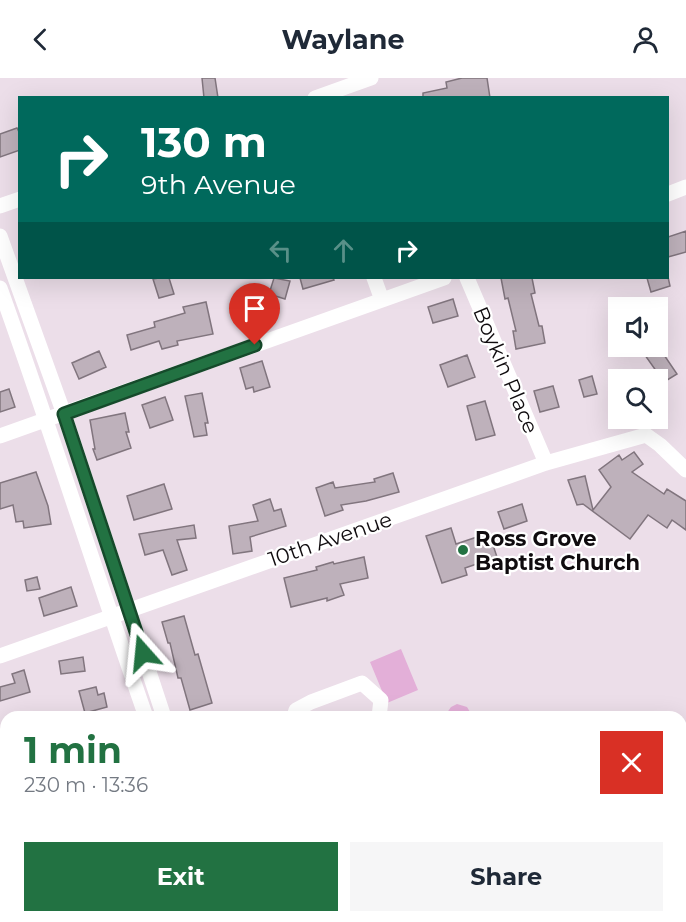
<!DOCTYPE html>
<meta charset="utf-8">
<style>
:root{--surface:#fff;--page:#f6f6f7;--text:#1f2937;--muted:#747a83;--accent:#227242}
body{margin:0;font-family:Montserrat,sans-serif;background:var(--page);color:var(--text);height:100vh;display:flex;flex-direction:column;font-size:22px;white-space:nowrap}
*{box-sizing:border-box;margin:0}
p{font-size:20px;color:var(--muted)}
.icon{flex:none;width:33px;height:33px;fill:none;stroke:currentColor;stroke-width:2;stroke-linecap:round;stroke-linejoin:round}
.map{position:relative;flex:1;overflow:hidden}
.details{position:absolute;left:0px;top:633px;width:687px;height:212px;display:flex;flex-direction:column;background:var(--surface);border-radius:18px 18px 0 0;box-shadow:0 6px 24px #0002}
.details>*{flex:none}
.top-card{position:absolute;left:18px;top:18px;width:651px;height:183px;border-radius:0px;box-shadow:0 6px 24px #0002;background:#00695c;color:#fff;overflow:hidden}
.controls{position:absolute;left:608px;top:219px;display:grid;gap:12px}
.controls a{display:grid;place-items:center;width:60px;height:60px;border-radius:0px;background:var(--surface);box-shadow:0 6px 24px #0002;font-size:30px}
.pin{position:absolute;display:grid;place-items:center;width:51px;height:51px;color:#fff;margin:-62px -26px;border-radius:50% 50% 50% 0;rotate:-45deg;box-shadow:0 0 6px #0007}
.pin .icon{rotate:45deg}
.me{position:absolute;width:66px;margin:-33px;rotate:342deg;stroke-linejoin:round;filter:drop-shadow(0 0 4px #0008)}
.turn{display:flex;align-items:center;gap:21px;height:126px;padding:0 24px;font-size:27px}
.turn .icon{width:78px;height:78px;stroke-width:2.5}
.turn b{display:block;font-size:42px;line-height:51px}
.lanes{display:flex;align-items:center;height:57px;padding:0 24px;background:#0003;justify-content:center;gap:30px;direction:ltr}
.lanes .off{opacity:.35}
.round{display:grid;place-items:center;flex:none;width:63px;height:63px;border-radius:0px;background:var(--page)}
.summary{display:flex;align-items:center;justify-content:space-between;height:102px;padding:0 24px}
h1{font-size:36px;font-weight:700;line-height:45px;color:var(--accent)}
.cta{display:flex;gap:12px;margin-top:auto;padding:12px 24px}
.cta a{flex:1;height:69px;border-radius:0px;background:var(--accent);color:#fff;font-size:24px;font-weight:700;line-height:69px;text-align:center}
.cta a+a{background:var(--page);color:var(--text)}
header{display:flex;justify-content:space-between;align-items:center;height:78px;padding:0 24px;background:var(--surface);font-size:27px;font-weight:700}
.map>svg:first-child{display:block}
.green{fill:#e3afd8}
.building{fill:#beb1bb;stroke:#81757e;stroke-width:1.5}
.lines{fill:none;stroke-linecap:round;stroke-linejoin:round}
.minor{stroke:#fff;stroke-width:15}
.route-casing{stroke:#164a2b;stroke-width:15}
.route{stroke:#227242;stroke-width:10}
.poi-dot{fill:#227242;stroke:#fff;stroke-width:2}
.labels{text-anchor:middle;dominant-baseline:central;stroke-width:4.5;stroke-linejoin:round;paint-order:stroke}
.street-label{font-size:21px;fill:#0f0b0e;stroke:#fff}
.poi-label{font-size:21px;font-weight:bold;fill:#0f0b0e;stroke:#fff;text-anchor:start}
</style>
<header><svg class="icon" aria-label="back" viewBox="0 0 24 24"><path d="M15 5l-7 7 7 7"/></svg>Waylane<svg class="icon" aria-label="person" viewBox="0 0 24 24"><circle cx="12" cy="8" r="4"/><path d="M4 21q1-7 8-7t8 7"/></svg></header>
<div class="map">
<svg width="686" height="844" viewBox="0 0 686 844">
<rect width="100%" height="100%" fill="#ecdee9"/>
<path class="green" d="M 401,571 L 418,612 L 387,625 L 370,584 Z
M 457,626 L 467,629 L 473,639 L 444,639 L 451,629 Z"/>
<path class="building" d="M 202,0 L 215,0 L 218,20 L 204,20 Z
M 462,0 L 487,0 L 490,20 L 423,20 L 423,15 L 447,10 L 446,4 Z
M 17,50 L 20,56 L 20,72 L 0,79 L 0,56 Z
M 686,153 L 686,174 L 668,179 L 668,159 Z
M 668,199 L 670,208 L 651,214 L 647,200 Z
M 159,200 L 169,200 L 174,216 L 159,220 L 153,201 Z
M 274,200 L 290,203 L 285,221 L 269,216 Z
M 300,200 L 333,200 L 334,202 L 303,211 Z
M 501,200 L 532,200 L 535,215 L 531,216 L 539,248 L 542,248 L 545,265 L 516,271 L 513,253 L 516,253 L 508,220 L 505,221 Z
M 453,221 L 458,238 L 433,245 L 428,229 Z
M 206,224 L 213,256 L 177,263 L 178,267 L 162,271 L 159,263 L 131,272 L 127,257 L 155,249 L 154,244 L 185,235 L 183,229 Z
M 649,268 L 658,268 L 677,296 L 664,304 L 642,273 Z
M 99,273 L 106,289 L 79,301 L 72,285 Z
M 467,277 L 475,299 L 448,309 L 440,287 Z
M 262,283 L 270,309 L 254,314 L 253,309 L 246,311 L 240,290 Z
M 592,298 L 597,316 L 584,319 L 579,302 Z
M 553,308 L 559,329 L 540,334 L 534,313 Z
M 9,311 L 15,329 L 0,334 L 0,314 Z
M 202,315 L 208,345 L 205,345 L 207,357 L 194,359 L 185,318 Z
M 165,319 L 173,342 L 150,350 L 142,327 Z
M 485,323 L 495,357 L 476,362 L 467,328 Z
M 125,335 L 129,354 L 126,354 L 131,370 L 97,382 L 93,371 L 95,371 L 90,342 Z
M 634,374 L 643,386 L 632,394 L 664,416 L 667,411 L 686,423 L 686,452 L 672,442 L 667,450 L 648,437 L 630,461 L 583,426 L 577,427 L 568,402 L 585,398 L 593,432 L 611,409 L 599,392 L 619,377 L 622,382 Z
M 36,394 L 48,428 L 51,446 L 24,450 L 23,443 L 16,444 L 13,427 L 0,431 L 0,405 Z
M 393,395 L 399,414 L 366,423 L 341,427 L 343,432 L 325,438 L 316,410 L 333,404 L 335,410 L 375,404 L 374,401 Z
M 164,406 L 172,431 L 134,442 L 127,418 Z
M 270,421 L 274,433 L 281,431 L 286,448 L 250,459 L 252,473 L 233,476 L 229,448 L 258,443 L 253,427 Z
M 522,426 L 527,443 L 504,451 L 498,434 Z
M 194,447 L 196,460 L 177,462 L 187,492 L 172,497 L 163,472 L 145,477 L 139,456 Z
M 451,450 L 456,466 L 489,455 L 497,479 L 465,490 L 467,497 L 442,505 L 426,458 Z
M 364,479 L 368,500 L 340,506 L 344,517 L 327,523 L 327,520 L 291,529 L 284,500 L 317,492 L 316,489 L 333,484 L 334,486 Z
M 37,499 L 40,511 L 27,513 L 25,502 Z
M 71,509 L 77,528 L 44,538 L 39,520 Z
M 184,538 L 195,577 L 198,576 L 212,625 L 190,632 L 181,600 L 178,600 L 170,565 L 168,565 L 162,544 Z
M 83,579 L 85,593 L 61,596 L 59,583 Z
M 24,592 L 30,614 L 0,623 L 0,609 L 15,605 L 12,596 Z
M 96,609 L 98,617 L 104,615 L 107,629 L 85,635 L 79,613 Z"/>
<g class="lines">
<path class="minor" d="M 315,20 L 371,0
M 668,116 L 686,109
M 0,128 L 20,121
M 0,158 L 64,336 L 164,639
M 374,200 L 382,222
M 467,200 L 546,385
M 0,210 C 51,352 96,496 146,639
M 0,358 L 444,200
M 0,578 L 546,385 L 646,357 L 660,367 L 686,392
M 294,639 L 296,632 L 311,624 L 362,605 L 381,622 L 379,639
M 0,774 L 6,772
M 214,838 L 216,844
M 234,838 L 236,844
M 653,838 L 662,844
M 450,844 L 466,838"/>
</g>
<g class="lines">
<g class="route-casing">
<path id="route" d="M 143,575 L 64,336 L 255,267"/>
</g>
<use href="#route" class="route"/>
</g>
<circle class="poi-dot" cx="463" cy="472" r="6"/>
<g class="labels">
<g class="street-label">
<text transform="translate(506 292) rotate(67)">Boykin Place</text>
<text transform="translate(330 461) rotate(-19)">10th Avenue</text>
</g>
<g class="poi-label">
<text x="475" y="460">Ross Grove<tspan x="475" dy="24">Baptist Church</tspan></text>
</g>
</g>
</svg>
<div class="controls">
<a><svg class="icon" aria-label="sound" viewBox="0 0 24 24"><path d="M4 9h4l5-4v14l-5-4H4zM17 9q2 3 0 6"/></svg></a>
<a><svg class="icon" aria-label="search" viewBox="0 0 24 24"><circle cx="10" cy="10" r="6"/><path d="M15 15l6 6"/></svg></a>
</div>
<div class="pin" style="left:255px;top:267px;background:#d93025"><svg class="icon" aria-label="arrive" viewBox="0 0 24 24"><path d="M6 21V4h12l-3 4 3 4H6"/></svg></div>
<svg class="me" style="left:143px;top:575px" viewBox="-20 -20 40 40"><path d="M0-17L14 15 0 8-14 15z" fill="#227242" stroke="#fff" stroke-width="4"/></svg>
<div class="top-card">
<div class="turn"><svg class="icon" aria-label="right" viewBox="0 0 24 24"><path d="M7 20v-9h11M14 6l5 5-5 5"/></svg><div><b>130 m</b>9th Avenue</div></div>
<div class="lanes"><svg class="icon off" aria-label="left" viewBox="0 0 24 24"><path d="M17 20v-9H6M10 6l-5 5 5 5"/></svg><svg class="icon off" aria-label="ahead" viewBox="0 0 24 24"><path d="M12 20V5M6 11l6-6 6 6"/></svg><svg class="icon" aria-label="right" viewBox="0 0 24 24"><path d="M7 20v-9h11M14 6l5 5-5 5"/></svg></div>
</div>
<section class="details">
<div class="summary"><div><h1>1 min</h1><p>230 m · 13:36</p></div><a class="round" style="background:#d93025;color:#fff"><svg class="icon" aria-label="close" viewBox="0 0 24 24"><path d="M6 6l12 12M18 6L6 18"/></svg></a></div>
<div class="cta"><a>Exit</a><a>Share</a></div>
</section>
</div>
